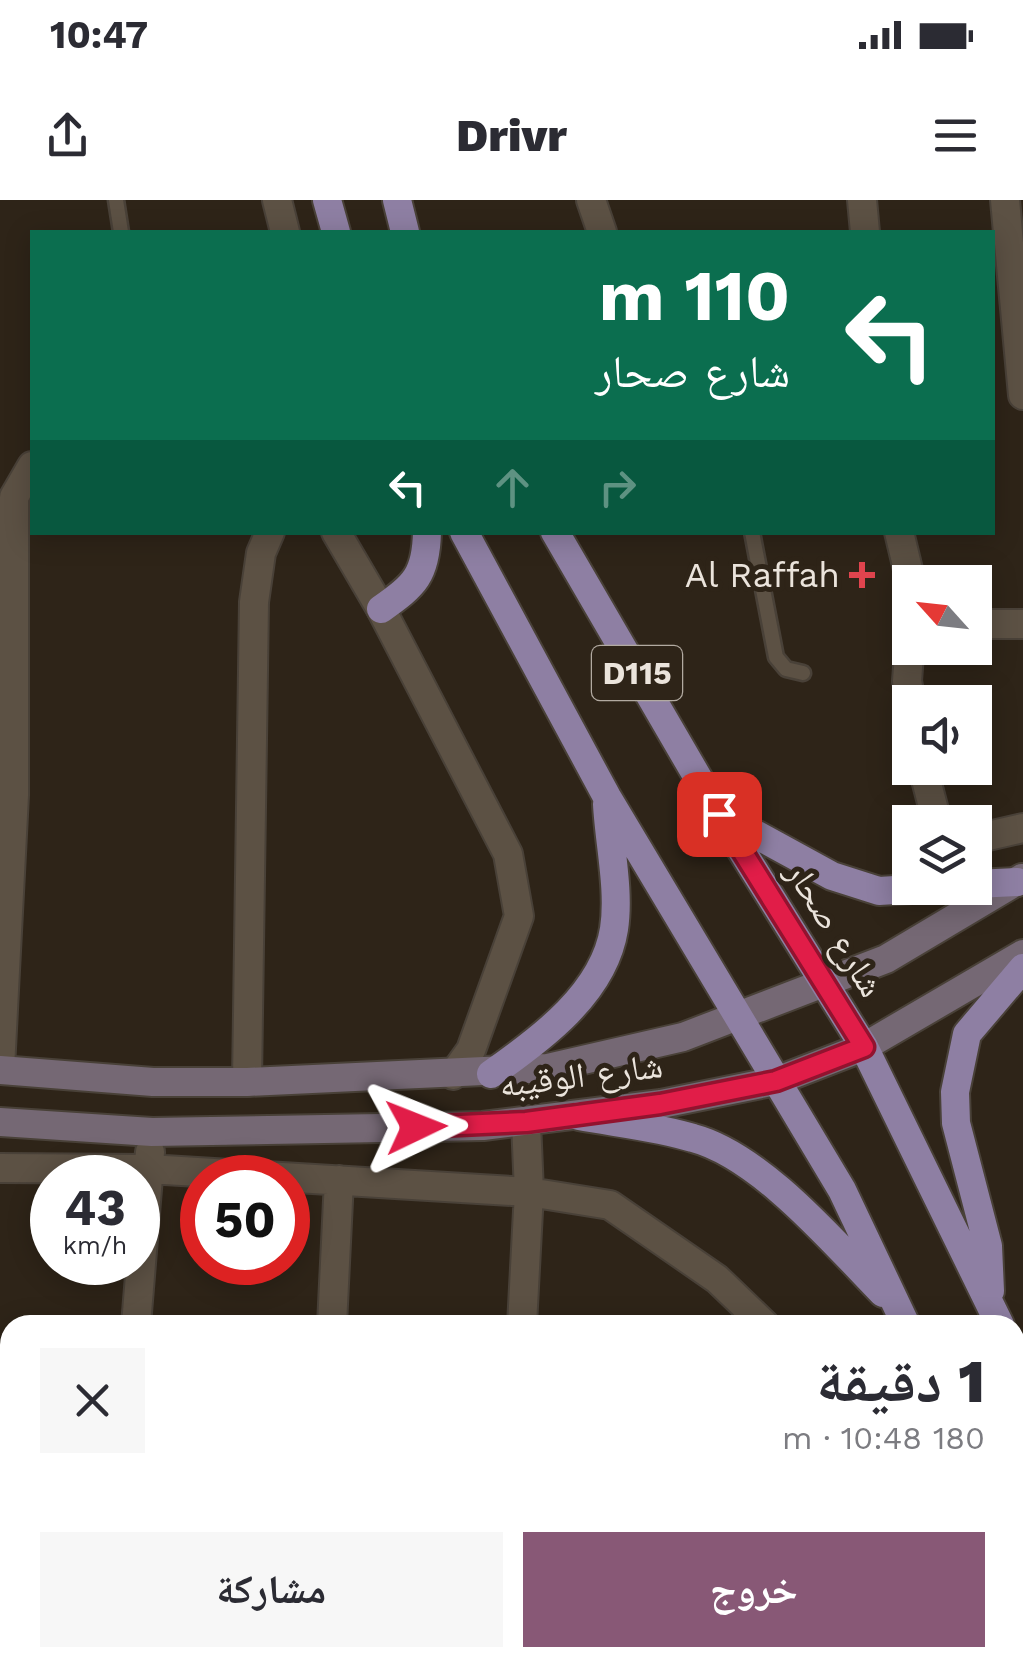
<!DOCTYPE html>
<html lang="ar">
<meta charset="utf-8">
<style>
:root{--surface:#fff;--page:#f7f7f7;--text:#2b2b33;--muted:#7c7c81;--accent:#885876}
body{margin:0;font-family:"Work Sans","Noto Naskh Arabic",sans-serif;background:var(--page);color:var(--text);direction:rtl;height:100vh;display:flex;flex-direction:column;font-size:38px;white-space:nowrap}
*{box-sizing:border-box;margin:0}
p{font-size:32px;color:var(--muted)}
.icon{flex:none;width:55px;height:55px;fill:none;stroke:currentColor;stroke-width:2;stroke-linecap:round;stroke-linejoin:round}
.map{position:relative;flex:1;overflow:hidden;direction:ltr}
.sheet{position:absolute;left:0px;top:1115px;width:1025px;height:352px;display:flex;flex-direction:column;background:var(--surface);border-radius:30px 30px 0 0;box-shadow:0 5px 25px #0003;direction:rtl}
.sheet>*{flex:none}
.guide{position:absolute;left:30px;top:30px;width:965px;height:305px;border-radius:0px;box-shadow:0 5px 25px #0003;direction:rtl;background:#0b6e4f;color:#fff;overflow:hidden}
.needle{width:65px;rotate:297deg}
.controls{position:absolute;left:892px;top:365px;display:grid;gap:20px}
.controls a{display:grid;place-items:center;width:100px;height:100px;border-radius:0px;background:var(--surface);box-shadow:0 5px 25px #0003;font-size:50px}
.speed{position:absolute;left:30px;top:955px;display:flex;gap:20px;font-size:50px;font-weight:700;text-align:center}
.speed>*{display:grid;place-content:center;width:130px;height:130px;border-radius:50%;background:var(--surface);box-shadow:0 5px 25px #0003;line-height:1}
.speed small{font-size:25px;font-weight:400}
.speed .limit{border:15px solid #d22;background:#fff;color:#111}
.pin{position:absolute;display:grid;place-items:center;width:85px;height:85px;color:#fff;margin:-42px;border-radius:20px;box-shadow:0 5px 15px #0006}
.me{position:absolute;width:110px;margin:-55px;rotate:88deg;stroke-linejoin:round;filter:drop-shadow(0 0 8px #0008)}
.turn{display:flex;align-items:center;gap:35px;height:210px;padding:0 40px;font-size:45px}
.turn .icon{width:130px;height:130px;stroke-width:2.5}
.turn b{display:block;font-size:70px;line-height:85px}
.lanes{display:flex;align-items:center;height:95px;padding:0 40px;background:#0003;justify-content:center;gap:50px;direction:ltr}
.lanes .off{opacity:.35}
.round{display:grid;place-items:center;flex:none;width:105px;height:105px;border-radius:0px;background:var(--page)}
.overview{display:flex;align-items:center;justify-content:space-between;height:170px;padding:0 40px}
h1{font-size:60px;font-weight:800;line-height:75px}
.action{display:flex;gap:20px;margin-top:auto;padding:20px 40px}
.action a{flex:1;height:115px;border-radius:0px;background:var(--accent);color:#fff;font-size:40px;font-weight:800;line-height:115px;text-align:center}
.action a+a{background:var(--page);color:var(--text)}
.status{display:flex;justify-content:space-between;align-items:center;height:70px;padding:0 50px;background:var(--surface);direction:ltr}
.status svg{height:28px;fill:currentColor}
header{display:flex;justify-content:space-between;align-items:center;height:130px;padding:0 40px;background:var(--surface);font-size:45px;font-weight:800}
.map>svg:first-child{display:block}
.building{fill:#bf8652}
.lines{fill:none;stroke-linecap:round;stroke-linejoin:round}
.service-casing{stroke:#494138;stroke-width:19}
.minor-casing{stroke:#494138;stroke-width:32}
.secondary-casing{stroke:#494138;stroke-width:32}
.primary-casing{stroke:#494138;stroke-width:32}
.service{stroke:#5c5144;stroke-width:14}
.minor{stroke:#5c5144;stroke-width:28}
.secondary{stroke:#756874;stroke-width:28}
.primary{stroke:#8e7fa3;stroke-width:28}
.route-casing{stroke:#92132f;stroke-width:25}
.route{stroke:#e11d48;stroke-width:18}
.health-dot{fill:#e0444e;stroke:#2e2418;stroke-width:4}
.labels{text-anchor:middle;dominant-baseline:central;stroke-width:10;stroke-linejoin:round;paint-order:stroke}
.shield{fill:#2e2418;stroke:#b2aaa1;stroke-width:2.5}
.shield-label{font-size:32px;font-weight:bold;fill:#ebe4dc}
.poi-label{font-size:35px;fill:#ebe4dc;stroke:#2e2418;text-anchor:end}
.street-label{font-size:35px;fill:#ebe4dc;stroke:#2e2418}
</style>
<div class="status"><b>10:47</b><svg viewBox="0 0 49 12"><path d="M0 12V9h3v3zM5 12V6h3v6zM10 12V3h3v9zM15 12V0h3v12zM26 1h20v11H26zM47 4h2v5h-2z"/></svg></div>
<header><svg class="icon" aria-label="menu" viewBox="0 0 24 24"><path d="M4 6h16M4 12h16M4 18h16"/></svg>Drivr<svg class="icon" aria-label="share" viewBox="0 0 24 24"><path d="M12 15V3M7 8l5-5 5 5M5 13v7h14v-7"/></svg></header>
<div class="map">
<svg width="1023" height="1467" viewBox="0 0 1023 1467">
<rect width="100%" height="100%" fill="#2e2418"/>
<path class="building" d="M 69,1458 L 199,1458 L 206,1467 L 68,1467 Z"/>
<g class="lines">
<g class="service-casing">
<path id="service" d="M 116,0 L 121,32
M 752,332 L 776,457 L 786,469 L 803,473
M 0,1230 L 10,1233
M 218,1467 L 218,1458"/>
</g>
<g class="minor-casing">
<path id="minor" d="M 277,0 L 285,32
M 591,0 L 602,32
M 862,0 L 865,32
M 1005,0 L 1023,195
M 336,332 L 381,409 L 508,654 L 519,716 L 471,850 L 453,875
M 899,332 L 911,382
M 975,424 L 1023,424
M 910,441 L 907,481 L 911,502
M 923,568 L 937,622
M 975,639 L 1023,628
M 0,868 L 14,595 L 14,297 L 32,266
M 247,882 L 254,402 L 261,353 L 270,332
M 0,968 L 148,969 L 529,992 L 610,1005 L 717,1079 L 765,1125
M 136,1125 L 150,952
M 332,1125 L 339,980
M 522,1125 L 529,992 L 526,922
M 0,1349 L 10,1350
M 764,1458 L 768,1467
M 942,1458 L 945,1467
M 1014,1458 L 1017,1467
M 831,1467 L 850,1458"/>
</g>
<g class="secondary-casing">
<path id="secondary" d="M 0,870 L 153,882 L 247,882 L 548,868 L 683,837 L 886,759 L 1022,678
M 0,922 L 152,932 L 381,928 L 483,926 L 661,904 L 776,881 L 864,847 L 1023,754"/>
</g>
<g class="primary-casing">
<path id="primary" d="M 327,0 L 336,32
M 397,0 L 405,32
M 464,332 L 607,597 L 842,990 L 906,1125
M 555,332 L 719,614 L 864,847 L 1000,1125
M 381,409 C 415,385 426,375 427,332
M 722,616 L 832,676 L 879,691 L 928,688
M 975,684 L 1017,682
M 491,874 C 541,839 604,793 614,729 C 620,690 609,643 607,604
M 579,916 C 617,923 657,927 693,938 C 761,956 835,1044 883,1093
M 990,1091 L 988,1046 L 956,923 L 955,892 L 967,834 L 1023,768
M 1015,1159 L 1023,1180
M 1015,1392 L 1023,1413"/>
</g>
<use href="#service" class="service"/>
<use href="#minor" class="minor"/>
<use href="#secondary" class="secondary"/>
<use href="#primary" class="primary"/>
</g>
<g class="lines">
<g class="route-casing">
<path id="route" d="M 416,927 L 526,922 L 660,904 L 776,881 L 864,847 L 719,614"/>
</g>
<use href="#route" class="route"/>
</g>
<path class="health-dot" d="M857 360h10v10h10v10h-10v10h-10v-10h-10v-10h10z"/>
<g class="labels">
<rect class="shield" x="592" y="446" width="90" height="54" rx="8"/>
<g class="shield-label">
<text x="637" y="473">D115</text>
</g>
<g class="poi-label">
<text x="840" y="375">Al Raffah</text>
</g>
<g class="street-label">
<text transform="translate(835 729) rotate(58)">شارع صحار</text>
<text transform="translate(581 875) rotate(-7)">شارع الوقيبه</text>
</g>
</g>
</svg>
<div class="controls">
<a><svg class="needle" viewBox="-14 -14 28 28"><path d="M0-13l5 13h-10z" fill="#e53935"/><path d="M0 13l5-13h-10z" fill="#7c7c81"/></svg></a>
<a><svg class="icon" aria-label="sound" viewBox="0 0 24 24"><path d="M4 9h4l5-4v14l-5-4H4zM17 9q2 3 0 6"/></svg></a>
<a><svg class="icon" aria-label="layers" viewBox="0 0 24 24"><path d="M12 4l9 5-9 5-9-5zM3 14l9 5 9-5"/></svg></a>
</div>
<div class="speed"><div>43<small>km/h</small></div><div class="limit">50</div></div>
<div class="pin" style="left:719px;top:614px;background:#d93025"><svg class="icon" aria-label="arrive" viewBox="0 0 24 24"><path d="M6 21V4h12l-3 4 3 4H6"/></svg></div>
<svg class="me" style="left:416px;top:927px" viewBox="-20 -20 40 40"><path d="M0-17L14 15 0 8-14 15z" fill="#e11d48" stroke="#fff" stroke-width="4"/></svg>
<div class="guide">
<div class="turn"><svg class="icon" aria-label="left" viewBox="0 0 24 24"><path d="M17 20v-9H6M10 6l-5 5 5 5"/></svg><div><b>110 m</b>شارع صحار</div></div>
<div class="lanes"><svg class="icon" aria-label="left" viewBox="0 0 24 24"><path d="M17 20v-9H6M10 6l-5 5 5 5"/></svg><svg class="icon off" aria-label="ahead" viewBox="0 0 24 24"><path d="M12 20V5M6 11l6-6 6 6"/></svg><svg class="icon off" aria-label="right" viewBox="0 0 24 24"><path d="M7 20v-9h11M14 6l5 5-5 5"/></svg></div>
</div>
<section class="sheet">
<div class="overview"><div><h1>1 دقيقة</h1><p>180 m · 10:48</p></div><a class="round"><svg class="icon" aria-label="close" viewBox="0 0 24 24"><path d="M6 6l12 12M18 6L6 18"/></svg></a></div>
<div class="action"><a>خروج</a><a>مشاركة</a></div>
</section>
</div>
